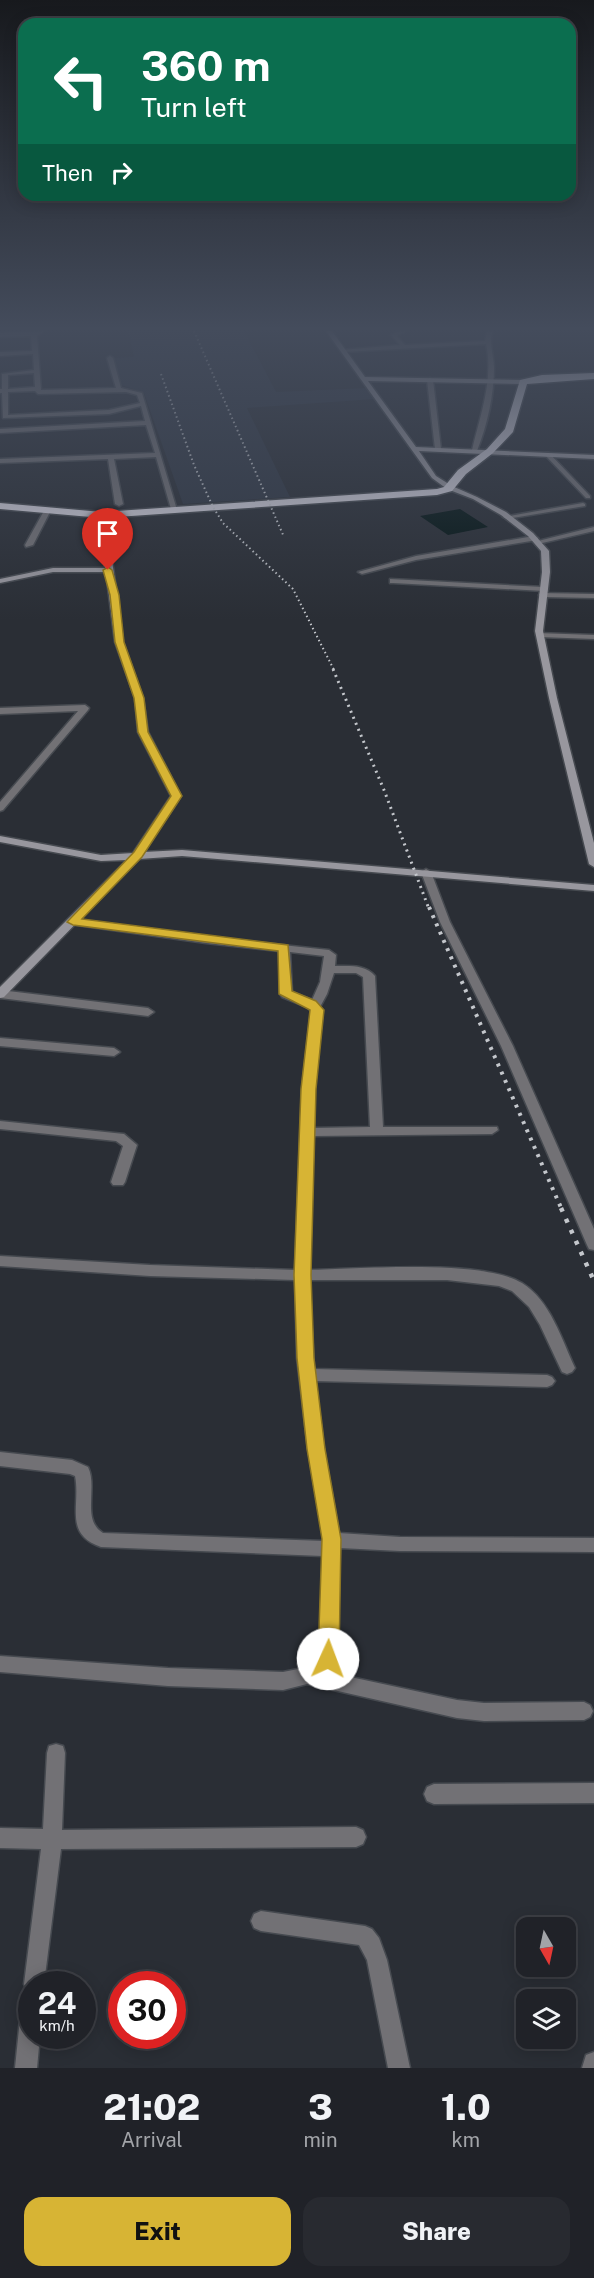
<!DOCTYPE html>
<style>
:root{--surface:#202228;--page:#282a30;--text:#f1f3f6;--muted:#a2a4a8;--line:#3d3f45;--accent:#d7b434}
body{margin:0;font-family:"Public Sans",sans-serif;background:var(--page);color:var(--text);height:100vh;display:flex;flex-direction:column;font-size:22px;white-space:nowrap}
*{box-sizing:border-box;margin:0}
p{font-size:20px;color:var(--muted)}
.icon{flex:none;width:33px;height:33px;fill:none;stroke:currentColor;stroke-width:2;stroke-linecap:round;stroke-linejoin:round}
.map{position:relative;height:2068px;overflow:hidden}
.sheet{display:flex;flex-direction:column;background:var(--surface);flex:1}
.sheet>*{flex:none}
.guide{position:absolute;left:18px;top:18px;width:558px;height:183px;border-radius:18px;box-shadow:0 3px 15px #0003,0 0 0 2px var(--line);background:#0b6e4f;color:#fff;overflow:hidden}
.needle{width:39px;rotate:171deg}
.tools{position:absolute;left:516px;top:1917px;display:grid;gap:12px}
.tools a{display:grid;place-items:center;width:60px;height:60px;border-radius:12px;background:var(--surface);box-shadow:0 3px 15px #0003,0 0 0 2px var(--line);font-size:30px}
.speed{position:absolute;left:18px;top:1971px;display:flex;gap:12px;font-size:30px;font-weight:700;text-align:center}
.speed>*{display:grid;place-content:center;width:78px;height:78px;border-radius:50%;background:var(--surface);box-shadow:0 3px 15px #0003,0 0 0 2px var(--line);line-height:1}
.speed small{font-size:15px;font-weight:400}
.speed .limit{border:9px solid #d22;background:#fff;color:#111}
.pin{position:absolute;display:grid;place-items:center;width:51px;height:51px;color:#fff;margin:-62px -26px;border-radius:50% 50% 50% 0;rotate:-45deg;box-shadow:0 0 6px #0007}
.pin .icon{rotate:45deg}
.me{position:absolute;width:66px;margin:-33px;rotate:2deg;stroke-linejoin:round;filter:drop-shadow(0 0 4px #0008)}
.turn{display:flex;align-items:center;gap:21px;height:126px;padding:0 24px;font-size:27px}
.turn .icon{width:78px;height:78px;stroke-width:2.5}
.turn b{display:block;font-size:42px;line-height:51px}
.then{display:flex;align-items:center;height:57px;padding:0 24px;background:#0003;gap:12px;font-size:22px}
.eta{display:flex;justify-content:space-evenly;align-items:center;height:102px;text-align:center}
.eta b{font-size:36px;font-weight:800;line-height:42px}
.primary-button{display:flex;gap:12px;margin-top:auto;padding:12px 24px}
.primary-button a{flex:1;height:69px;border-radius:18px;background:var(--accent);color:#111;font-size:24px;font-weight:800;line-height:69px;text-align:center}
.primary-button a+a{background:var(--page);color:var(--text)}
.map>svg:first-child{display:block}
.built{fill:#303743}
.water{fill:#041515}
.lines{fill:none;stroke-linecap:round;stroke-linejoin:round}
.street-casing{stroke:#464a50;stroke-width:3}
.secondary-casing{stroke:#464a50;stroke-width:3}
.highway-casing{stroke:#464a50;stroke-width:3}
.street{fill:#727175;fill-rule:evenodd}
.secondary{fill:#98979e;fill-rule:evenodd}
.highway{fill:#d1cfd9;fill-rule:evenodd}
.rail-far3{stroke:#c4c7cc;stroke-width:2;stroke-dasharray:1.5 3;stroke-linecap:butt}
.rail-far2{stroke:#c4c7cc;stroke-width:3;stroke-dasharray:2 4.5;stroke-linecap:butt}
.rail-far1{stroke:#c4c7cc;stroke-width:4;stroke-dasharray:3 6;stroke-linecap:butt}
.rail{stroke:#c4c7cc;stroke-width:4.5;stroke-dasharray:4 8;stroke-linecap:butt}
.route{fill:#d7b434;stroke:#8c7522;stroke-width:1.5}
</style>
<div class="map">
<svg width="594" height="2068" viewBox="0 0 594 2068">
<rect width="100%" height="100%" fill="#2a2e35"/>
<path class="built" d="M 128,331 L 244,331 L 276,392 L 367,388 L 375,399 L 247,408 L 290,497 L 183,504 L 144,393 L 121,385 L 114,358 L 134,357 Z"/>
<path class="water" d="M 460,509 L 488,527 L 448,535 L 420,516 Z"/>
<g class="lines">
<g class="street-casing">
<path id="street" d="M 37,331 L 44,331 L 37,336 L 41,390 L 116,388 L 107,358 L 110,356 L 113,358 L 121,388 L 142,393 L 177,510 L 171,509 L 156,457 L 114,459 L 123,504 L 119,506 L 115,504 L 108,459 L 0,463 L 0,459 L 155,453 L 146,425 L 0,433 L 0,429 L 145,421 L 141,406 L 109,414 L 3,418 L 2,393 L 0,393 L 0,389 L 2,389 L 2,374 L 34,370 L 33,354 L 0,356 L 0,352 L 32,351 L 31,336 L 0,337 L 0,333 ZM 34,373 L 35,387 L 8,389 L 8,375 ZM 35,391 L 38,394 L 126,392 L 137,395 L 140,403 L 109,410 L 8,415 L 8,392 Z
M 399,331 L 406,331 L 397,336 L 405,345 L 485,341 L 487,331 L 493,331 C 488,342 494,355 494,368 C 494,395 487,426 477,451 L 472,450 C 480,416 494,379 486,344 L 344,352 L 341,350 L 400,345 L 391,335 Z
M 430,378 L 433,380 L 441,449 L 438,451 L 435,449 L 427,380 Z
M 545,453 L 549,453 L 590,496 L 590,498 L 586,498 L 545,455 Z
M 583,503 L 585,504 L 585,506 L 507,519 L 503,517 Z
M 45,509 L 51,510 L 33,545 L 26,547 L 25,545 Z
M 594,527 L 594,531 L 538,544 L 534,542 Z
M 534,536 L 538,538 L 537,540 L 416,560 L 362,574 L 358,572 L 416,556 Z
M 390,579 L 544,587 L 548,589 L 544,591 L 393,583 L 390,583 Z
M 540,593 L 594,594 L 594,598 L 543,597 L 539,595 Z
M 537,633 L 594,635 L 594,639 L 540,637 L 536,635 Z
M 85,705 L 89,708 L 88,710 L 3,810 L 0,811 L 0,802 L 78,711 L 0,714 L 0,708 Z
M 426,869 L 431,872 L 450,922 L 513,1046 L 594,1229 L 594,1250 L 589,1249 L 587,1245 L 501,1046 L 440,922 L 421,872 Z
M 73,919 L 206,937 L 329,950 L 336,955 L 335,966 C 349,966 365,964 375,976 L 383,1127 L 497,1127 L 498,1130 L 492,1134 L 313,1136 L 309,1270 C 359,1269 482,1259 522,1283 C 550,1300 562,1340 575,1368 L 572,1372 L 567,1374 L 562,1372 L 540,1325 L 529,1307 L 512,1291 L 499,1286 L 447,1280 L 309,1280 L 314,1369 L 547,1375 L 552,1377 L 555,1381 L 552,1385 L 547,1387 L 315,1381 L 324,1449 L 339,1533 L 400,1537 L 594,1538 L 594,1552 L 400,1551 L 340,1548 L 337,1659 L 332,1673 L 457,1700 L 484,1703 L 584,1702 L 590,1705 L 593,1711 L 590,1717 L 584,1720 L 484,1721 L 457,1718 L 307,1684 L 283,1690 L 168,1686 L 0,1672 L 0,1656 L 168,1668 L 283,1672 L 313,1666 L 319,1659 L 323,1556 L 101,1547 C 63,1534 81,1505 75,1476 L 70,1474 L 0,1466 L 0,1452 L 72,1460 L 88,1467 C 98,1487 81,1520 103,1533 L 324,1541 L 308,1449 L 297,1358 L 295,1280 L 150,1276 L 0,1266 L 0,1256 L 150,1265 L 295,1270 L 302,1089 L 311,1011 L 307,1007 L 282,997 L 280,994 L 279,951 L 206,943 L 69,924 L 68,922 ZM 290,952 L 324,956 L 320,982 L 312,1000 L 292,992 ZM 334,973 L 356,973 L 363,977 L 370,1127 L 313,1128 L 314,1089 L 323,1010 L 320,1007 L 327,994 Z
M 0,990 L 148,1008 L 154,1012 L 148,1016 L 0,998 Z
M 0,1038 L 114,1048 L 120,1052 L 114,1056 L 0,1046 Z
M 0,1121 L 124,1134 L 137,1145 L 125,1182 L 123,1185 L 113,1185 L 111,1182 L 123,1146 L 116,1141 L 0,1129 Z
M 56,1744 L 63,1746 L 65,1753 L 62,1830 L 356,1827 L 363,1830 L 366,1837 L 363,1844 L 356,1847 L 61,1849 L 44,1984 L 32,1984 L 32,1993 L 27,1991 L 24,1984 L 41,1849 L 0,1848 L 0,1828 L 43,1829 L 47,1753 L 49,1746 Z
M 594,1783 L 594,1803 L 434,1804 L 427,1801 L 424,1794 L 427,1787 L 434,1784 Z
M 261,1911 L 365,1926 L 372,1929 L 379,1938 L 387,1960 L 410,2068 L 388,2068 L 367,1960 L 359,1945 L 261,1931 L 254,1928 L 251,1921 L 254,1914 Z
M 32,1999 L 32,2036 L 40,2036 L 37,2068 L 15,2068 L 21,2009 L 25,2002 Z
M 594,2052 L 594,2068 L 582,2068 L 586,2055 Z"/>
</g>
<g class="secondary-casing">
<path id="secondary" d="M 326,331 L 332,331 L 365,377 L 523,380 L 526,382 L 523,384 L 368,381 L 416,447 L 594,455 L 594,459 L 419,451 L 436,476 L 452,486 L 477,497 L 506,512 L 533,533 L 549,551 L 550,572 L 543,631 L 557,698 L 594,843 L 594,867 L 589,864 L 549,698 L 535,631 L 542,572 L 541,551 L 528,536 L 501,515 L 473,499 L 447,489 L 432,478 Z
M 99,513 L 106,515 L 123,642 L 143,698 L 148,732 L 181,796 L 144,852 L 182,850 L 594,885 L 594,891 L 182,856 L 139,859 L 4,997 L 0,998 L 0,987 L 127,860 L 101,861 L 0,842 L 0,836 L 101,855 L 133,853 L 171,796 L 138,732 L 135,698 L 115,642 L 106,572 L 53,572 L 0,583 L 0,579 L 53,568 L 105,568 Z"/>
</g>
<g class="highway-casing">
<path id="highway" d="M 594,373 L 594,379 L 527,384 L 513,432 L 493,453 L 466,474 L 452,491 L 437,495 L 102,518 L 0,509 L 0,503 L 102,512 L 437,489 L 444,487 L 458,470 L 487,449 L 505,429 L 520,380 L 542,375 Z"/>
</g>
<use href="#street" class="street"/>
<use href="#secondary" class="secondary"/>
<use href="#highway" class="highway"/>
<path class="rail-far3" d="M 194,331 L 284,537
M 161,374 L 194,465 L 213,507 L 223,523 L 293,589 L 334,670"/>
<path class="rail-far2" d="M 333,669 L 384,790 L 429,909"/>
<path class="rail-far1" d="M 429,907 L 562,1210"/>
<path class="rail" d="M 561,1208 L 594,1281"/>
</g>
<linearGradient id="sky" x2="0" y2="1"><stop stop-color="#17191d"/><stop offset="0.53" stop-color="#444c5c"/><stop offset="1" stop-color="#444c5c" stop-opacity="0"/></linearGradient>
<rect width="594" height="620" fill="url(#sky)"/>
<path class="route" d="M 108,567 L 112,570 L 119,595 L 124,642 L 144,698 L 148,732 L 182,796 L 142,857 L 82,919 L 288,945 L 292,991 L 316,1001 L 324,1010 L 316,1089 L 311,1275 L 314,1358 L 325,1449 L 341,1539 L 339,1659 L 336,1665 L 328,1668 L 321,1665 L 318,1659 L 322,1539 L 307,1449 L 297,1358 L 294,1275 L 301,1089 L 310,1010 L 279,994 L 278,951 L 73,925 L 67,922 L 134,852 L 171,796 L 138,732 L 134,698 L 115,642 L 110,595 L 103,570 Z"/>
</svg>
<div class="tools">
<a><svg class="needle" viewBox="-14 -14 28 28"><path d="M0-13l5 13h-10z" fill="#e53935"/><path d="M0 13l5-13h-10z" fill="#a2a4a8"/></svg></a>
<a><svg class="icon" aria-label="layers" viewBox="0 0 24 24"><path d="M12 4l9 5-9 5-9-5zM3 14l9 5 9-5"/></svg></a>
</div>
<div class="speed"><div>24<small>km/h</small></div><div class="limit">30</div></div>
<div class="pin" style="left:108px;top:570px;background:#d93025"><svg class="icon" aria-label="arrive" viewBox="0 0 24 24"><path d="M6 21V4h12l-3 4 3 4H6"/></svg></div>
<svg class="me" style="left:328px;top:1659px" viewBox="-20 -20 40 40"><circle r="19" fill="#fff"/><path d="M0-13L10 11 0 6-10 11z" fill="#d7b434"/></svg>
<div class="guide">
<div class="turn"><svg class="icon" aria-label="left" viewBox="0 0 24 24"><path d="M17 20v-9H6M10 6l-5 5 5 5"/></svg><div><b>360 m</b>Turn left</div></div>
<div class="then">Then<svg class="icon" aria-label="right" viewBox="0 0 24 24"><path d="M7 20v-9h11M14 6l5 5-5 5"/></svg></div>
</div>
</div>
<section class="sheet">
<div class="eta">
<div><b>21:02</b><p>Arrival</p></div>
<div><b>3</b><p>min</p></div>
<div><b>1.0</b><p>km</p></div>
</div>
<div class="primary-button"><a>Exit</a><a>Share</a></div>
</section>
